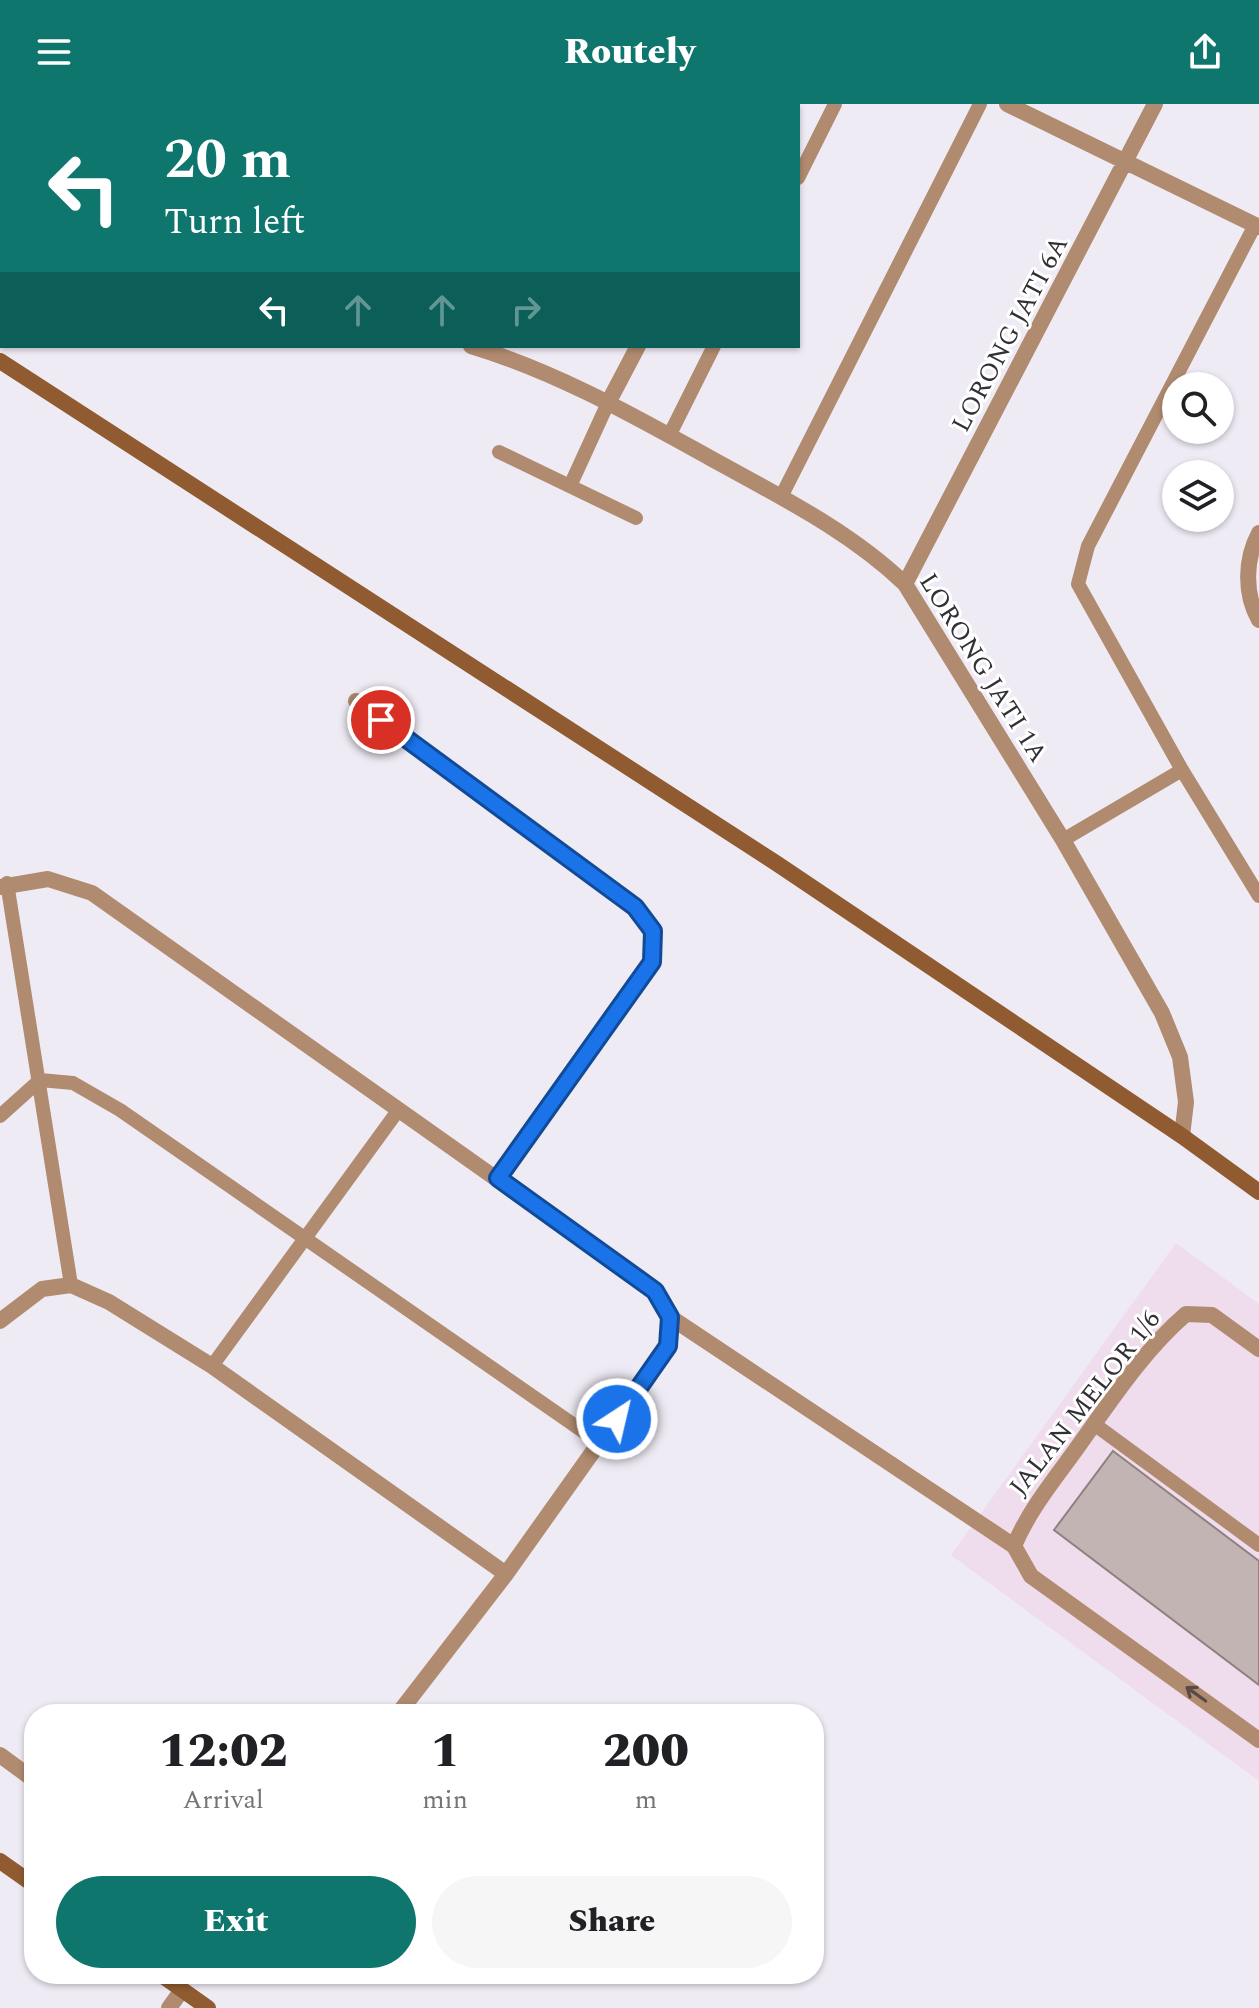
<!DOCTYPE html>
<style>
:root{--surface:#fff;--page:#f6f6f6;--text:#202124;--muted:#757577;--accent:#0f766e}
body{margin:0;font-family:Spectral,serif;background:var(--page);color:var(--text);height:100vh;display:flex;flex-direction:column;font-size:30px;white-space:nowrap}
*{box-sizing:border-box;margin:0}
p{font-size:26px;color:var(--muted)}
.icon{flex:none;width:44px;height:44px;fill:none;stroke:currentColor;stroke-width:2;stroke-linecap:round;stroke-linejoin:round}
.map{position:relative;flex:1;overflow:hidden}
.details{position:absolute;left:24px;top:1600px;width:800px;height:280px;display:flex;flex-direction:column;background:var(--surface);border-radius:32px;box-shadow:0 2px 6px #0004}
.details>*{flex:none}
.guide{position:absolute;left:0px;top:0px;width:800px;height:244px;box-shadow:0 2px 6px #0004;background:#0f766e;color:#fff;overflow:hidden}
.controls{position:absolute;left:1162px;top:268px;display:grid;gap:16px}
.controls a{display:grid;place-items:center;width:72px;height:72px;border-radius:50%;background:var(--surface);box-shadow:0 2px 6px #0004;font-size:40px}
.pin{position:absolute;display:grid;place-items:center;width:68px;height:68px;color:#fff;margin:-34px;border:4px solid #fff;border-radius:50%;box-shadow:0 2px 8px #0007}
.me{position:absolute;width:88px;margin:-44px;rotate:35deg;stroke-linejoin:round;filter:drop-shadow(0 0 6px #0008)}
.turn{display:flex;align-items:center;gap:28px;height:168px;padding:0 32px;font-size:36px}
.turn .icon{width:104px;height:104px;stroke-width:2.5}
.turn b{display:block;font-size:56px;line-height:68px}
.lanes{display:flex;align-items:center;height:76px;padding:0 32px;background:#0003;justify-content:center;gap:40px;direction:ltr}
.lanes .off{opacity:.35}
.eta{display:flex;justify-content:space-evenly;align-items:center;height:136px;text-align:center}
.eta b{font-size:48px;font-weight:800;line-height:56px}
.button{display:flex;gap:16px;margin-top:auto;padding:16px 32px}
.button a{flex:1;height:92px;border-radius:48px;background:var(--accent);color:#fff;font-size:32px;font-weight:800;line-height:92px;text-align:center}
.button a+a{background:var(--page);color:var(--text)}
header{display:flex;justify-content:space-between;align-items:center;height:104px;padding:0 32px;background:var(--accent);color:#fff;font-size:36px;font-weight:800}
.map>svg:first-child{display:block}
.commercial{fill:#efdced}
.lines{fill:none;stroke-linecap:round;stroke-linejoin:round}
.stream{stroke:#90bae3;stroke-width:10}
.building{fill:#c1b4b3;stroke:#8e8180;stroke-width:2}
.lane{stroke:#b08b6f;stroke-width:14}
.street{stroke:#b08b6f;stroke-width:16}
.secondary{stroke:#905b30;stroke-width:16}
.oneway{stroke:#584b46}
.route-casing{stroke:#114b97;stroke-width:20}
.route{stroke:#1a73e8;stroke-width:14}
.labels{text-anchor:middle;dominant-baseline:central;stroke-width:6;stroke-linejoin:round;paint-order:stroke}
.street-label{font-size:26px;fill:#323034;stroke:#fff}
</style>
<header><svg class="icon" aria-label="menu" viewBox="0 0 24 24"><path d="M4 6h16M4 12h16M4 18h16"/></svg>Routely<svg class="icon" aria-label="share" viewBox="0 0 24 24"><path d="M12 15V3M7 8l5-5 5 5M5 13v7h14v-7"/></svg></header>
<div class="map">
<svg width="1259" height="1904" viewBox="0 0 1259 1904">
<rect width="100%" height="100%" fill="#efebf5"/>
<path class="commercial" d="M 1176,1139 L 1259,1200 L 1259,1677 L 951,1451 Z"/>
<g class="lines">
<path class="stream" d="M 48,2 L 48,0"/>
</g>
<path class="building" d="M 1113,1347 L 1259,1457 L 1259,1581 L 1054,1426 Z"/>
<g class="lines">
<path class="lane" d="M 705,2 L 706,0
M 798,74 L 835,0
M 1255,121 L 1088,442 L 1078,480 L 1182,666 L 1259,792
M 669,332 L 714,242
M 499,348 L 636,414
M 570,382 L 608,299
M 781,393 L 980,0
M 1063,736 L 1182,666
M 7,779 L 71,1181
M 0,1012 L 40,976 L 73,979 L 120,1006 L 600,1339
M 212,1262 L 397,1008
M 1094,1320 L 1259,1441"/>
<path class="street" d="M 688,0 L 692,2
M 1007,0 L 1259,123
M 764,2 L 765,0
M 471,242 C 557,268 634,312 712,355 C 779,392 850,427 905,480 L 1063,736 L 1162,909 L 1180,953 L 1186,998 L 1182,1032
M 608,299 L 638,242
M 1259,429 C 1245,455 1244,490 1259,516
M 905,480 L 1155,0
M 356,597 L 635,803 L 653,827 L 652,858 L 498,1074
M 0,783 L 48,775 L 92,789 L 655,1187 L 670,1213 L 668,1242 L 506,1470 L 398,1610
M 670,1213 L 1014,1442 L 1031,1472 L 1259,1636
M 0,1217 L 42,1185 L 71,1181 L 109,1198 L 212,1262 L 506,1470
M 1014,1442 C 1029,1406 1054,1376 1077,1344 C 1110,1298 1143,1247 1186,1210 L 1212,1211 L 1259,1245
M 0,1651 L 34,1676
M 169,1904 L 182,1886"/>
<path class="secondary" d="M 0,257 L 776,759 L 1182,1032 L 1259,1088
M 0,1757 L 34,1781
M 160,1870 L 208,1904"/>
</g>
<defs><path id="oneway-shaft" d="M-6 0H5M1.5-3L5.5 0L1.5 3" fill="none" stroke-width="1.6" stroke-linecap="round" stroke-linejoin="round" transform="scale(2)"/></defs>
<use class="oneway" href="#oneway-shaft" transform="translate(1196 1590) rotate(-144)"/>
<g class="lines">
<g class="route-casing">
<path id="route" d="M 381,616 L 635,803 L 653,827 L 652,858 L 498,1074 L 655,1187 L 670,1213 L 668,1242 L 617,1315"/>
</g>
<use href="#route" class="route"/>
</g>
<g class="labels">
<g class="street-label">
<text transform="translate(1010 230) rotate(-62)">LORONG JATI 6A</text>
<text transform="translate(983 564) rotate(58)">LORONG JATI 1A</text>
<text transform="translate(1085 1299) rotate(-52)">JALAN MELOR 1/6</text>
</g>
</g>
</svg>
<div class="controls">
<a><svg class="icon" aria-label="search" viewBox="0 0 24 24"><circle cx="10" cy="10" r="6"/><path d="M15 15l6 6"/></svg></a>
<a><svg class="icon" aria-label="layers" viewBox="0 0 24 24"><path d="M12 4l9 5-9 5-9-5zM3 14l9 5 9-5"/></svg></a>
</div>
<div class="pin" style="left:381px;top:616px;background:#d93025"><svg class="icon" aria-label="arrive" viewBox="0 0 24 24"><path d="M6 21V4h12l-3 4 3 4H6"/></svg></div>
<svg class="me" style="left:617px;top:1315px" viewBox="-20 -20 40 40"><circle r="17" fill="#1a73e8" stroke="#fff" stroke-width="3"/><path d="M0-11L8 9 0 5-8 9z" fill="#fff"/></svg>
<div class="guide">
<div class="turn"><svg class="icon" aria-label="left" viewBox="0 0 24 24"><path d="M17 20v-9H6M10 6l-5 5 5 5"/></svg><div><b>20 m</b>Turn left</div></div>
<div class="lanes"><svg class="icon" aria-label="left" viewBox="0 0 24 24"><path d="M17 20v-9H6M10 6l-5 5 5 5"/></svg><svg class="icon off" aria-label="ahead" viewBox="0 0 24 24"><path d="M12 20V5M6 11l6-6 6 6"/></svg><svg class="icon off" aria-label="ahead" viewBox="0 0 24 24"><path d="M12 20V5M6 11l6-6 6 6"/></svg><svg class="icon off" aria-label="right" viewBox="0 0 24 24"><path d="M7 20v-9h11M14 6l5 5-5 5"/></svg></div>
</div>
<section class="details">
<div class="eta">
<div><b>12:02</b><p>Arrival</p></div>
<div><b>1</b><p>min</p></div>
<div><b>200</b><p>m</p></div>
</div>
<div class="button"><a>Exit</a><a>Share</a></div>
</section>
</div>
